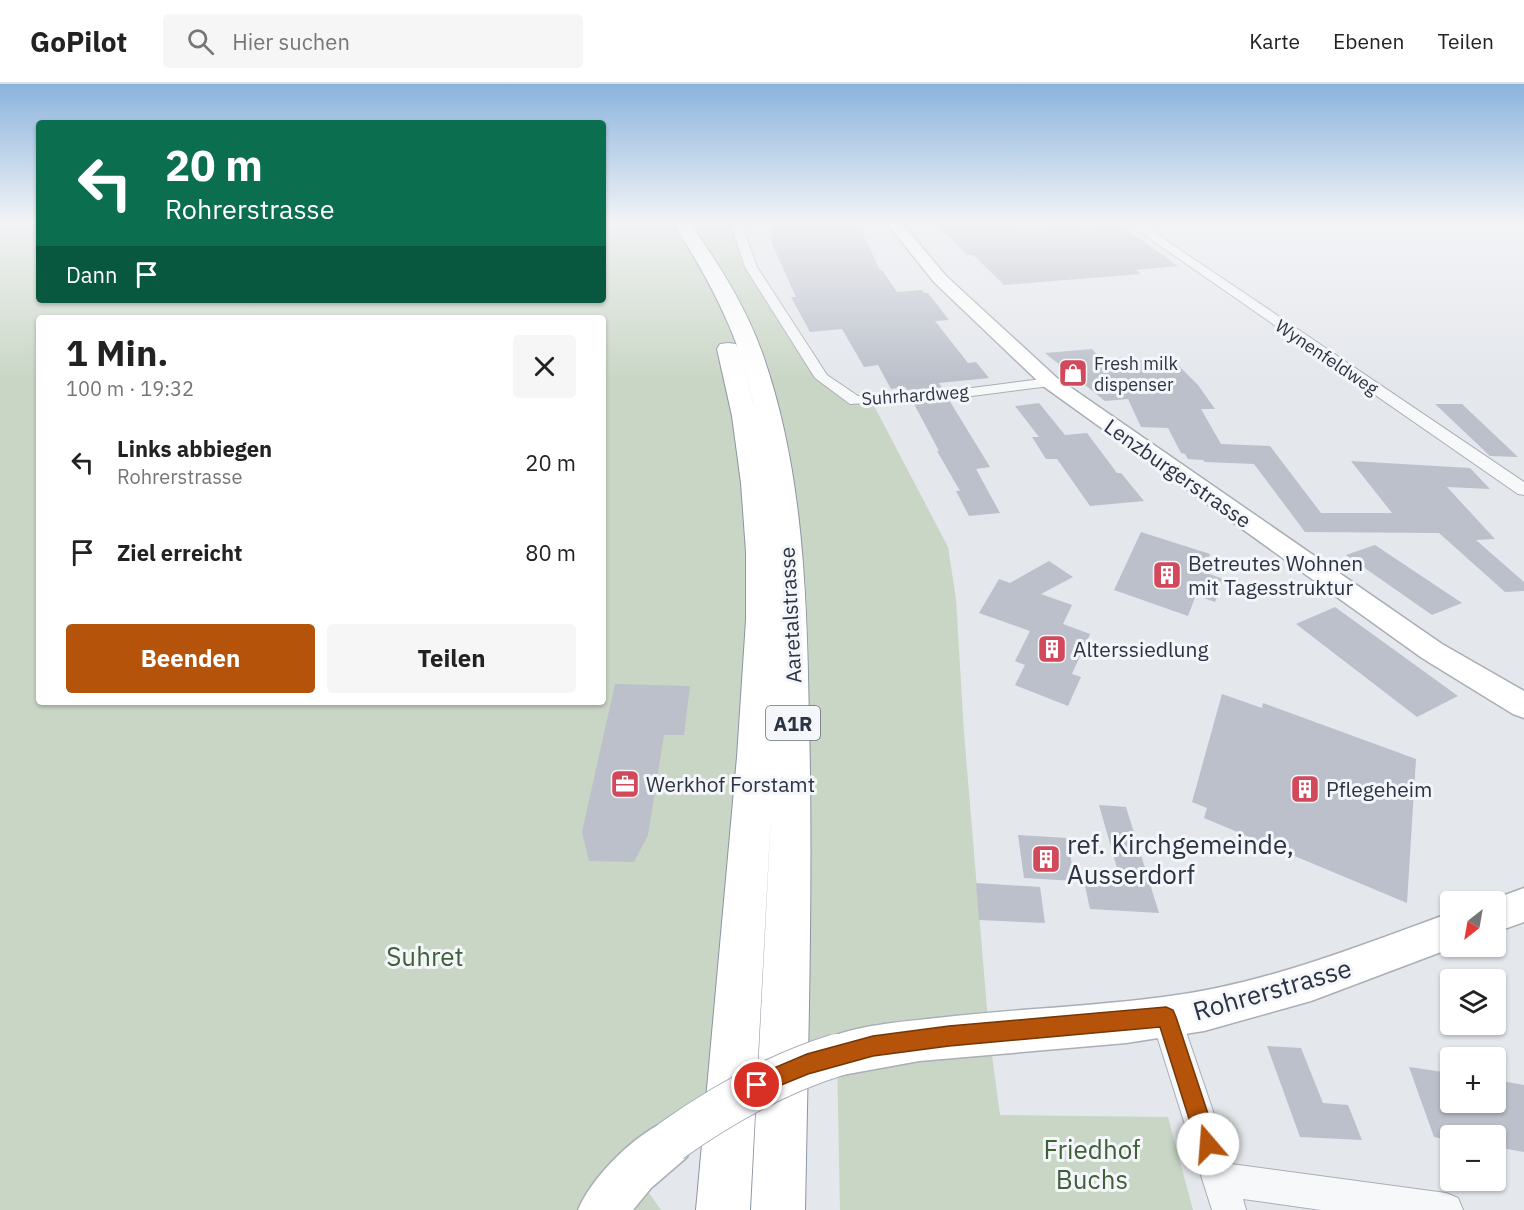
<!DOCTYPE html>
<html lang="de">
<meta charset="utf-8">
<style>
:root{--surface:#fff;--page:#f6f6f6;--text:#222;--muted:#767676;--line:#e0e0e0;--accent:#b45309}
body{margin:0;font-family:"IBM Plex Sans",sans-serif;background:var(--page);color:var(--text);height:100vh;display:flex;flex-direction:column;font-size:22px;white-space:nowrap}
*{box-sizing:border-box;margin:0}
p{font-size:20px;color:var(--muted)}
.icon{flex:none;width:33px;height:33px;fill:none;stroke:currentColor;stroke-width:2;stroke-linecap:round;stroke-linejoin:round}
.map{position:relative;flex:1;overflow:hidden}
.details{position:absolute;left:36px;top:231px;width:570px;height:390px;display:flex;flex-direction:column;background:var(--surface);border-radius:6px;box-shadow:0 2px 4px #0004}
.details>*{flex:none}
.banner{position:absolute;left:36px;top:36px;width:570px;height:183px;border-radius:6px;box-shadow:0 2px 4px #0004;background:#0b6e4f;color:#fff;overflow:hidden}
.needle{width:39px;rotate:211deg}
.tools{position:absolute;left:1440px;top:807px;display:grid;gap:12px}
.tools a{display:grid;place-items:center;width:66px;height:66px;border-radius:6px;background:var(--surface);box-shadow:0 2px 4px #0004;font-size:30px}
.pin{position:absolute;display:grid;place-items:center;width:51px;height:51px;color:#fff;margin:-26px;border:3px solid #fff;border-radius:50%;box-shadow:0 2px 6px #0007}
.me{position:absolute;width:66px;margin:-33px;rotate:342deg;stroke-linejoin:round;filter:drop-shadow(0 0 4px #0008)}
.turn{display:flex;align-items:center;gap:21px;height:126px;padding:0 30px;font-size:27px}
.turn .icon{width:78px;height:78px;stroke-width:2.5}
.turn b{display:block;font-size:42px;line-height:51px}
.then{display:flex;align-items:center;height:57px;padding:0 30px;background:#0003;gap:12px;font-size:22px}
.round{display:grid;place-items:center;flex:none;width:63px;height:63px;border-radius:6px;background:var(--page)}
.head{display:flex;align-items:center;justify-content:space-between;height:102px;padding:0 30px}
h1{font-size:36px;font-weight:800;line-height:45px}
.button{display:flex;gap:12px;margin-top:auto;padding:12px 30px}
.button a{flex:1;height:69px;border-radius:6px;background:var(--accent);color:#fff;font-size:24px;font-weight:800;line-height:69px;text-align:center}
.button a+a{background:var(--page);color:var(--text)}
ul{padding:0;list-style:none}
li{display:flex;align-items:center;gap:18px;height:90px;padding:0 30px}
li div{flex:1}
li b{display:block;font-size:22px}
li em{font-style:normal}
header{display:flex;align-items:center;gap:36px;box-sizing:border-box;height:84px;padding:0 30px;background:var(--surface);border-bottom:2px solid var(--line)}
header strong{font-size:28px}
nav{display:flex;gap:33px;margin-inline-start:auto;font-size:21px}
.search{width:420px;height:54px;background:var(--page);display:flex;align-items:center;gap:15px;box-sizing:border-box;padding:0 21px;border-radius:6px;color:var(--muted);font-size:22px}
.map>svg:first-child{display:block}
.green{fill:#c9d6c5;fill-rule:evenodd}
.building{fill:#bbc0ca}
.lines{fill:none;stroke-linecap:round;stroke-linejoin:round}
.street-casing{stroke:#a9aeb7;stroke-width:2}
.secondary-casing{stroke:#a9aeb7;stroke-width:3}
.highway-casing{stroke:#8b94a3;stroke-width:2}
.street{fill:#f7f8fa;fill-rule:evenodd}
.secondary{fill:#fff;fill-rule:evenodd}
.highway{fill:#fff;fill-rule:evenodd}
.secondary-bridge-casing{stroke:#a9aeb7;stroke-width:44;stroke-linecap:butt}
.secondary-bridge{stroke:#fff;stroke-width:42}
.route{fill:#b45309;stroke:#753606;stroke-width:1.5}
.labels{text-anchor:middle;dominant-baseline:central;stroke-width:6;stroke-linejoin:round;paint-order:stroke}
.far-street-label{font-size:18px;fill:#2b3445;stroke:#f4f6f9}
.far-poi-label{font-size:18px;fill:#2b3445;stroke:#f4f6f9;text-anchor:start}
.shield{fill:#f4f6f9;stroke:#676e7b;stroke-width:1.5}
.shield-label{font-size:20px;font-weight:bold;fill:#2b3445}
.street-label{font-size:21px;fill:#2b3445;stroke:#f4f6f9}
.poi-label{font-size:21px;fill:#2b3445;stroke:#f4f6f9;text-anchor:start}
.near-poi-label{font-size:26px;fill:#2b3445;stroke:#f4f6f9;text-anchor:start}
.near-park-label{font-size:26px;fill:#3f6138;stroke:#f4f6f9}
.near-street-label{font-size:26px;fill:#2b3445;stroke:#f4f6f9}
</style>
<header>
<strong>GoPilot</strong>
<div class="search"><svg class="icon" aria-label="search" viewBox="0 0 24 24"><circle cx="10" cy="10" r="6"/><path d="M15 15l6 6"/></svg>Hier suchen</div>
<nav><a>Karte</a><a>Ebenen</a><a>Teilen</a></nav>
</header>
<div class="map">
<svg width="1524" height="1126" viewBox="0 0 1524 1126">
<rect width="100%" height="100%" fill="#e4e7ec"/>
<path class="green" d="M 0,138 L 39,138 L 39,216 L 603,216 L 603,138 L 735,138 L 751,183 L 805,268 L 855,317 L 871,316 L 948,463 L 956,515 L 964,649 L 989,949 L 1000,1031 L 1168,1033 L 1193,1126 L 840,1126 L 837,971 L 635,1089 L 661,1126 L 0,1126 ZM 39,234 L 603,234 L 603,618 L 39,618 Z"/>
<path class="building" d="M 771,138 L 856,138 L 858,148 L 862,148 L 880,186 L 882,186 L 897,208 L 922,206 L 924,209 L 928,209 L 949,236 L 935,237 L 968,279 L 976,278 L 989,294 L 939,299 L 942,304 L 907,306 L 905,303 L 891,305 L 878,281 L 864,283 L 842,245 L 810,248 L 791,213 L 796,213 L 772,160 Z
M 935,138 L 1013,138 L 1020,144 L 1073,140 L 1078,143 L 1119,140 L 1178,182 L 1136,186 L 1141,190 L 1004,201 L 973,171 L 967,171 Z
M 1092,265 L 1101,275 L 1127,273 L 1131,277 L 1171,274 L 1198,301 L 1215,325 L 1201,325 L 1221,360 L 1270,362 L 1321,429 L 1392,429 L 1351,377 L 1470,384 L 1490,405 L 1447,403 L 1495,455 L 1476,456 L 1524,498 L 1524,507 L 1505,508 L 1439,449 L 1305,448 L 1254,380 L 1205,378 L 1203,376 L 1188,375 L 1185,370 L 1181,369 L 1168,344 L 1141,343 L 1128,315 L 1105,317 L 1045,269 Z
M 949,316 L 990,383 L 976,385 L 1000,429 L 969,432 L 956,407 L 960,407 L 937,367 L 939,367 L 913,318 Z
M 1039,319 L 1065,351 L 1087,349 L 1117,389 L 1121,389 L 1144,417 L 1090,422 L 1057,375 L 1046,375 L 1032,353 L 1039,353 L 1015,322 Z
M 1435,320 L 1462,320 L 1518,373 L 1490,372 Z
M 1141,448 L 1210,470 L 1204,488 L 1223,495 L 1215,518 L 1196,511 L 1188,532 L 1114,506 Z
M 1375,461 L 1462,519 L 1432,531 L 1346,471 Z
M 1049,477 L 1073,493 L 1041,510 L 1072,521 L 1063,540 L 1090,550 L 1072,590 L 1081,593 L 1068,622 L 1015,601 L 1025,581 L 1015,577 L 1030,547 L 979,529 L 999,495 L 1010,499 Z
M 1335,523 L 1458,612 L 1417,633 L 1296,540 Z
M 615,600 L 690,602 L 684,651 L 664,651 L 648,751 L 634,778 L 589,777 L 582,748 Z
M 1222,610 L 1262,624 L 1263,619 L 1416,675 L 1407,819 L 1204,734 L 1207,724 L 1192,718 Z
M 1099,721 L 1126,723 L 1159,829 L 1090,825 L 1084,797 L 1121,798 Z
M 1018,751 L 1067,754 L 1075,797 L 1024,794 Z
M 976,799 L 1040,803 L 1045,839 L 979,836 Z
M 1267,962 L 1301,964 L 1323,1019 L 1348,1021 L 1362,1056 L 1300,1053 Z
M 1409,983 L 1450,989 L 1450,1018 L 1496,1018 L 1496,996 L 1524,1001 L 1524,1068 L 1496,1063 L 1496,1052 L 1450,1052 L 1450,1056 L 1434,1053 Z"/>
<g class="lines">
<g class="street-casing">
<path id="street" d="M 730,138 L 741,138 L 757,183 L 827,291 L 858,312 L 972,304 L 1050,294 L 1057,298 L 1050,302 L 972,312 L 850,320 L 815,294 L 745,183 Z
M 1126,138 L 1139,138 L 1524,398 L 1524,411 L 1518,410 Z
M 1166,918 L 1177,922 L 1181,933 L 1231,1080 L 1446,1109 L 1458,1114 L 1463,1126 L 1321,1126 L 1243,1115 L 1246,1126 L 1212,1126 L 1151,933 L 1155,922 Z"/>
</g>
<g class="secondary-casing">
<path id="secondary" d="M 886,138 L 901,138 L 946,192 L 1057,294 L 1442,560 L 1524,607 L 1524,634 L 1513,630 L 1422,574 L 1043,302 L 934,198 Z
M 1524,804 L 1524,838 L 1496,848 L 1496,818 L 1486,818 Z
M 1450,829 L 1450,862 L 1457,862 L 1311,917 L 1204,947 L 1126,959 L 919,977 L 837,992 L 822,986 L 816,971 L 822,956 C 858,941 899,938 937,934 C 1013,925 1088,923 1163,913 C 1262,901 1357,863 1450,829 Z
M 671,1035 L 687,1041 L 693,1057 L 687,1073 L 651,1104 L 633,1126 L 578,1126 C 593,1091 636,1049 671,1035 Z"/>
</g>
<g class="highway-casing">
<path id="highway" d="M 672,138 L 689,138 C 719,180 746,223 763,271 C 804,388 807,516 809,638 C 813,801 808,963 805,1126 L 751,1126 L 771,730 L 750,1126 L 696,1126 L 737,673 L 746,536 L 746,468 L 741,399 L 732,332 L 717,265 L 720,260 L 728,259 L 736,260 L 738,264 C 721,218 699,179 672,138 ZM 740,268 L 753,318 L 755,326 Z"/>
</g>
<use href="#street" class="street"/>
<use href="#secondary" class="secondary"/>
<use href="#highway" class="highway"/>
<g class="secondary-bridge-casing">
<path id="secondary-bridge" d="M 671,1057 C 723,1020 776,990 837,971"/>
</g>
<use href="#secondary-bridge" class="secondary-bridge"/>
</g>
<linearGradient id="sky" x2="0" y2="1"><stop stop-color="#8bb4dd"/><stop offset="0.47" stop-color="#f3f4f6"/><stop offset="1" stop-color="#f3f4f6" stop-opacity="0"/></linearGradient>
<rect width="1524" height="296" fill="url(#sky)"/>
<path class="route" d="M 1166,923 L 1173,926 L 1176,933 L 1218,1060 L 1215,1068 L 1208,1071 L 1200,1068 L 1197,1060 L 1160,943 L 949,962 L 873,972 L 808,990 L 757,1011 L 750,1008 L 747,1001 L 750,994 L 807,970 L 873,952 L 949,942 Z"/>
<defs>
<g id="shop-square" transform="scale(1.5)"><rect x="-9" y="-9" width="18" height="18" rx="4" fill="#d1495b" stroke="#f4f6f9"/><path d="M-5-2.5h2.3a2.7 3.5 0 0 1 5.4 0H5L5.5 6h-11ZM-1.5-2.5h3a1.5 2.3 0 0 0-3 0Z" fill="#fff"/></g>
<g id="building-square" transform="scale(1.5)"><rect x="-9" y="-9" width="18" height="18" rx="4" fill="#d1495b" stroke="#f4f6f9"/><path d="M-4-6H4V6H1V3H-1V6H-4ZM-2.5-4.3h1.7v1.8h-1.7ZM.8-4.3h1.7v1.8H.8ZM-2.5-1h1.7V.8h-1.7ZM.8-1h1.7V.8H.8Z" fill="#fff"/></g>
<g id="office-square" transform="scale(1.5)"><rect x="-9" y="-9" width="18" height="18" rx="4" fill="#d1495b" stroke="#f4f6f9"/><path d="M-6-3h4V-5.5h4V-3h4V5H-6ZM-1-4.5V-3h2v-1.5ZM-6 0V1H6V0Z" fill="#fff"/></g>
</defs>
<g fill-rule="evenodd">
<use href="#shop-square" x="1073" y="289"/>
<use href="#building-square" x="1167" y="491"/>
<use href="#building-square" x="1052" y="565"/>
<use href="#office-square" x="625" y="700"/>
<use href="#building-square" x="1305" y="705"/>
<use href="#building-square" x="1046" y="775"/>
</g>
<g class="labels">
<g class="far-street-label">
<text transform="translate(1327 273) rotate(34)">Wynenfeldweg</text>
<text transform="translate(915 311) rotate(-4)">Suhrhardweg</text>
</g>
<g class="far-poi-label">
<text x="1094" y="279">Fresh milk<tspan x="1094" dy="21">dispenser</tspan></text>
</g>
<rect class="shield" x="766" y="622" width="54" height="34" rx="4.5"/>
<g class="shield-label">
<text x="793" y="639">A1R</text>
</g>
<g class="street-label">
<text transform="translate(1178 389) rotate(35)">Lenzburgerstrasse</text>
<text transform="translate(790 531) rotate(-93)">Aaretalstrasse</text>
</g>
<g class="poi-label">
<text x="1188" y="479">Betreutes Wohnen<tspan x="1188" dy="24">mit Tagesstruktur</tspan></text>
<text x="1073" y="565">Alterssiedlung</text>
<text x="646" y="700">Werkhof Forstamt</text>
<text x="1326" y="705">Pflegeheim</text>
</g>
<g class="near-poi-label">
<text x="1067" y="760">ref. Kirchgemeinde,<tspan x="1067" dy="30">Ausserdorf</tspan></text>
</g>
<g class="near-park-label">
<text x="425" y="872">Suhret</text>
<text x="1092" y="1065">Friedhof<tspan x="1092" dy="30">Buchs</tspan></text>
</g>
<g class="near-street-label">
<text transform="translate(1272 905) rotate(-16)">Rohrerstrasse</text>
</g>
</g>
</svg>
<div class="tools">
<a><svg class="needle" viewBox="-14 -14 28 28"><path d="M0-13l5 13h-10z" fill="#e53935"/><path d="M0 13l5-13h-10z" fill="#767676"/></svg></a>
<a><svg class="icon" aria-label="layers" viewBox="0 0 24 24"><path d="M12 4l9 5-9 5-9-5zM3 14l9 5 9-5"/></svg></a>
<a>+</a>
<a>−</a>
</div>
<div class="pin" style="left:757px;top:1001px;background:#d93025"><svg class="icon" aria-label="arrive" viewBox="0 0 24 24"><path d="M6 21V4h12l-3 4 3 4H6"/></svg></div>
<svg class="me" style="left:1208px;top:1060px" viewBox="-20 -20 40 40"><circle r="19" fill="#fff"/><path d="M0-13L10 11 0 6-10 11z" fill="#b45309"/></svg>
<div class="banner">
<div class="turn"><svg class="icon" aria-label="left" viewBox="0 0 24 24"><path d="M17 20v-9H6M10 6l-5 5 5 5"/></svg><div><b>20 m</b>Rohrerstrasse</div></div>
<div class="then">Dann<svg class="icon" aria-label="arrive" viewBox="0 0 24 24"><path d="M6 21V4h12l-3 4 3 4H6"/></svg></div>
</div>
<section class="details">
<div class="head"><div><h1>1 Min.</h1><p>100 m · 19:32</p></div><a class="round"><svg class="icon" aria-label="close" viewBox="0 0 24 24"><path d="M6 6l12 12M18 6L6 18"/></svg></a></div>
<ul>
<li><svg class="icon" aria-label="left" viewBox="0 0 24 24"><path d="M17 20v-9H6M10 6l-5 5 5 5"/></svg><div><b>Links abbiegen</b><p>Rohrerstrasse</p></div><em>20 m</em></li>
<li><svg class="icon" aria-label="arrive" viewBox="0 0 24 24"><path d="M6 21V4h12l-3 4 3 4H6"/></svg><div><b>Ziel erreicht</b></div><em>80 m</em></li>
</ul>
<div class="button"><a>Beenden</a><a>Teilen</a></div>
</section>
</div>
